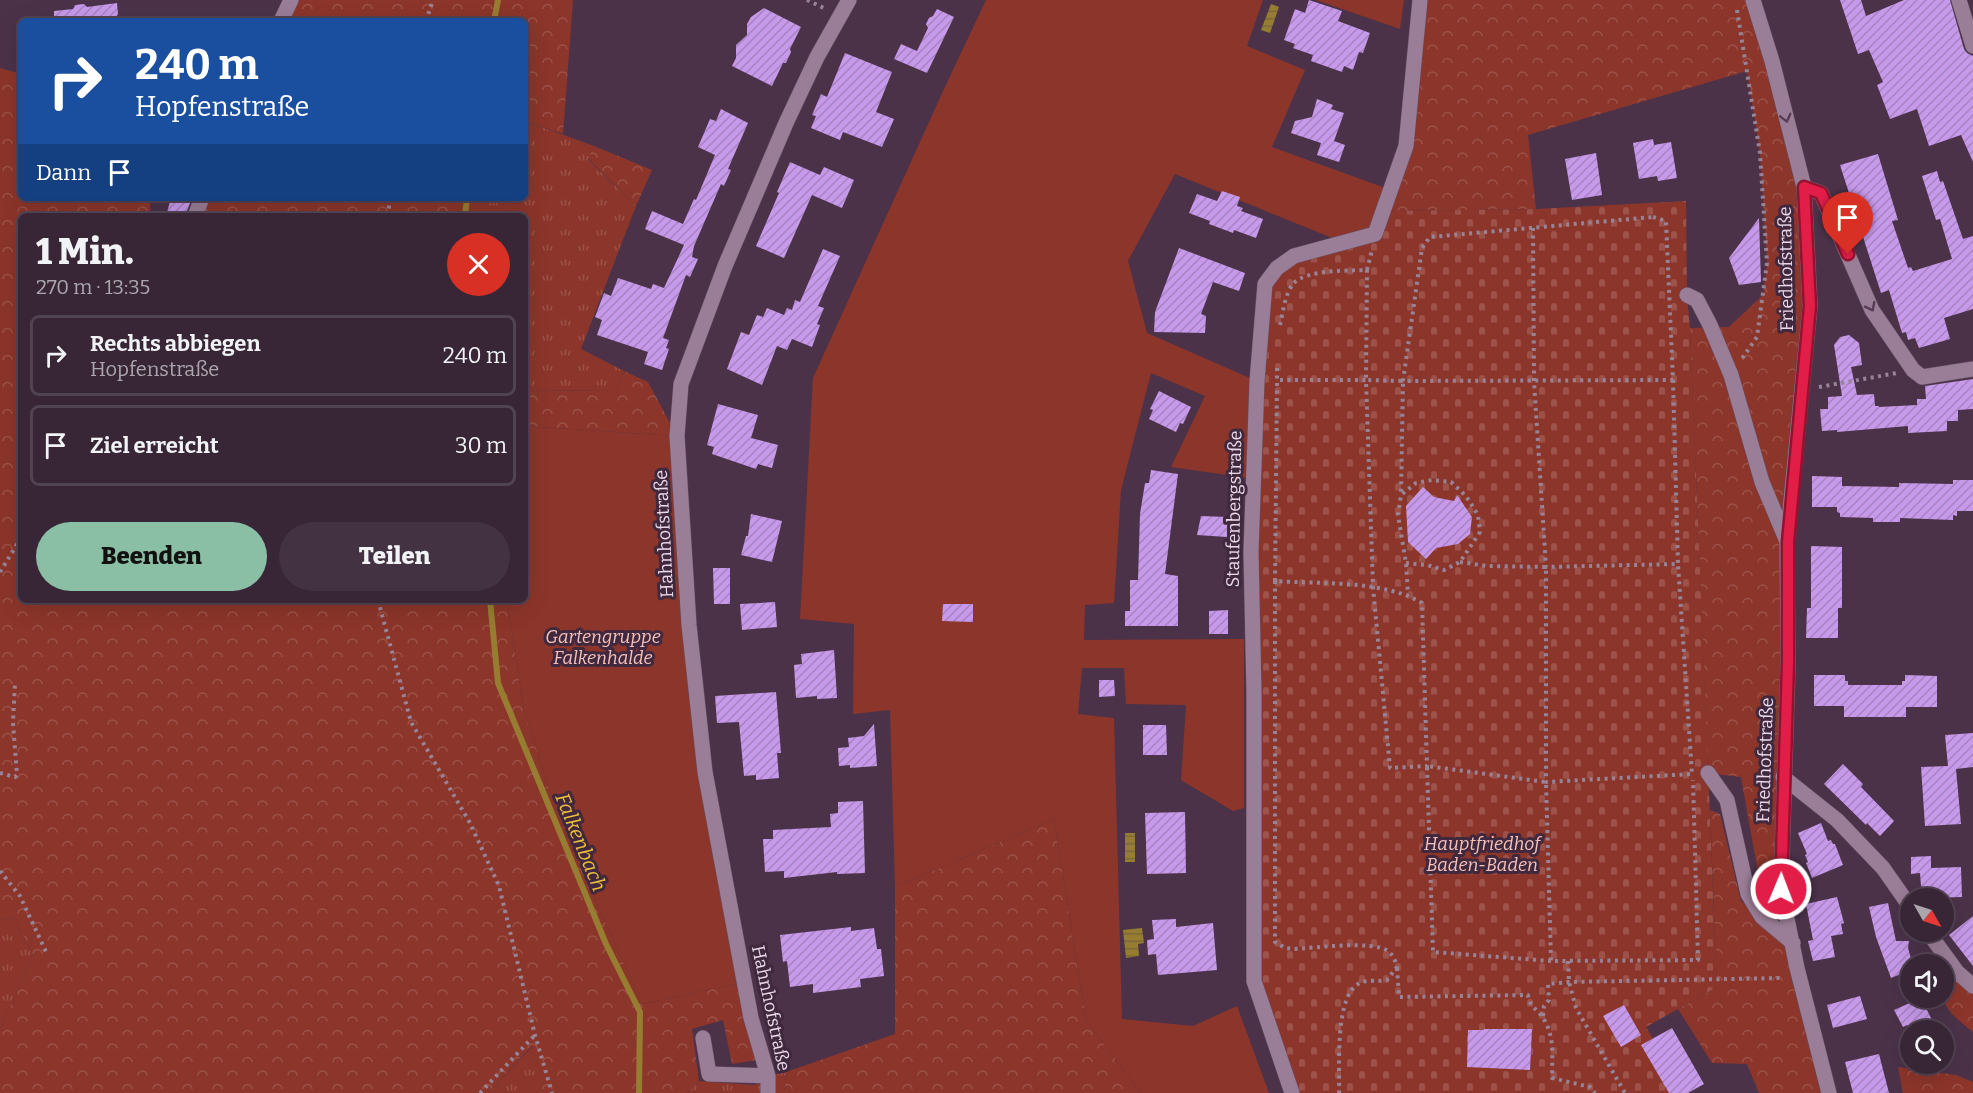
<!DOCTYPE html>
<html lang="de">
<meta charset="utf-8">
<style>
:root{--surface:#382637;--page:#433242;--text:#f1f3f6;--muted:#aba5ad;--line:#524352;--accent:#8abfa5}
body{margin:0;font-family:Bitter,serif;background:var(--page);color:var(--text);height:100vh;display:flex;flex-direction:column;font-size:22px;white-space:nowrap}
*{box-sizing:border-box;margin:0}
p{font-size:20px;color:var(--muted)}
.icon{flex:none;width:33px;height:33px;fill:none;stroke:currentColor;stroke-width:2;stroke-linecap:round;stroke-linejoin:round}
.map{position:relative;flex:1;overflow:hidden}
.drawer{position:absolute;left:18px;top:213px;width:510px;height:390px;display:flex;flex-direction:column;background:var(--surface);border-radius:9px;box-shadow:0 6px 24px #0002,0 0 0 2px var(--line)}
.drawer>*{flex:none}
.guide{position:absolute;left:18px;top:18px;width:510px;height:183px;border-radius:9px;box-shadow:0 6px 24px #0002,0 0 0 2px var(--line);background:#1a4fa0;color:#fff;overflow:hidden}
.needle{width:39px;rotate:129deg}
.tools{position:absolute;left:1900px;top:888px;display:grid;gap:12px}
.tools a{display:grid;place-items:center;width:54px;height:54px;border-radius:50%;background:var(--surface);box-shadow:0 6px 24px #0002,0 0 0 2px var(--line);font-size:30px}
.pin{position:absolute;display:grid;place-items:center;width:51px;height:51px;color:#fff;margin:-62px -26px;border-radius:50% 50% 50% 0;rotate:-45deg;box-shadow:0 0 6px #0007}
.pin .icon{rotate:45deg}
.me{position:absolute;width:66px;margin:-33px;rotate:1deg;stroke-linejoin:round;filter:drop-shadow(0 0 4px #0008)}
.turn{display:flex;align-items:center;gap:21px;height:126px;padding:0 18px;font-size:27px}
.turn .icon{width:78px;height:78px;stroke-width:2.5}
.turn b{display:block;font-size:42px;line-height:51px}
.then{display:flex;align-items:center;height:57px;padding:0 18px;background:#0003;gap:12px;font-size:22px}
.round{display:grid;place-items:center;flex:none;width:63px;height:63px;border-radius:32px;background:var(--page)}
.summary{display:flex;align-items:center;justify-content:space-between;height:102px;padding:0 18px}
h1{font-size:36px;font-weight:800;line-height:45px}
.primary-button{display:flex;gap:12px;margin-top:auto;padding:12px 18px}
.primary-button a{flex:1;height:69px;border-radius:36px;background:var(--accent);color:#111;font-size:24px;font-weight:800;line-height:69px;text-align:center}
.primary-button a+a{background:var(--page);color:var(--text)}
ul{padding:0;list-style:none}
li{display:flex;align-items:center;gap:18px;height:81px;margin:0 12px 9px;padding:0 6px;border:3px solid var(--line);border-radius:9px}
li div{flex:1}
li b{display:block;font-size:22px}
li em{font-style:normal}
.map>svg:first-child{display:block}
.grass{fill:url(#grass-tufts)}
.forest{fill:url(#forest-crowns)}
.cemetery{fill:url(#cemetery-stones)}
.green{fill:#8c352a}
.water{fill:url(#water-rules)}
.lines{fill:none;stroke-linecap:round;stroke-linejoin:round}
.stream{stroke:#977d31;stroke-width:6}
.building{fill:url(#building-hatch)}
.minor-casing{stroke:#644f63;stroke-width:16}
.path{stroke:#988497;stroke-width:4;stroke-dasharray:3 4.5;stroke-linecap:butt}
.minor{stroke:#9a7d97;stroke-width:15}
.oneway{stroke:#563d54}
.route-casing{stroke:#92132f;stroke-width:15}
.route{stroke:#e11d48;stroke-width:10}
.labels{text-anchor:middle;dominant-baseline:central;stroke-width:6;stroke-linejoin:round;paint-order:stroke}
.street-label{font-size:18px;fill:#eadae9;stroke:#40283e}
.park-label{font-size:18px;font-style:italic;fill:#f7c3ba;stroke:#40283e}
.water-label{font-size:20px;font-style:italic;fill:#edc035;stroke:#40283e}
</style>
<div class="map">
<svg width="1973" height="1093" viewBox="0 0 1973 1093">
<defs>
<pattern id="grass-tufts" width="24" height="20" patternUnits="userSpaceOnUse" patternTransform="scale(1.5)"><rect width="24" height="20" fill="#8c352a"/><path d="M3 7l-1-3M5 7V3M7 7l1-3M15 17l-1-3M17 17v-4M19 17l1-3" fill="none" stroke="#9c5249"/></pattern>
<pattern id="forest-crowns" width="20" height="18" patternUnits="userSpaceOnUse" patternTransform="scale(1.5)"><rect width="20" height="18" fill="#8c352a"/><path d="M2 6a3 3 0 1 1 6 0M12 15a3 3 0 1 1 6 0" fill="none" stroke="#9c5249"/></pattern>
<pattern id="cemetery-stones" width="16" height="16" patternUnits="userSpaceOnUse" patternTransform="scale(1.5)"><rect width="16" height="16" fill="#8c352a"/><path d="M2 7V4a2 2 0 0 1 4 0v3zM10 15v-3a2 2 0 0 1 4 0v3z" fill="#9c5249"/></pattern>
<pattern id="water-rules" width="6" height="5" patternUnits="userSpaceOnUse" patternTransform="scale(1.5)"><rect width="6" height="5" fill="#977d31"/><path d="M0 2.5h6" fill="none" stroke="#7b6838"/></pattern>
<pattern id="building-hatch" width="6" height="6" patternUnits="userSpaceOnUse" patternTransform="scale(1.5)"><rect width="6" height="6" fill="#c799ea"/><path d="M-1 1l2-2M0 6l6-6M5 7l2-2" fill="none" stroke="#a783c1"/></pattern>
</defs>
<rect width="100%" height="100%" fill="#4b3249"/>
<path class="grass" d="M 525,121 L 594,146 L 588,159 L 636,206 L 581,349 L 624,371 L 615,391 L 530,390 L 525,379 L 525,216 L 480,216 L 466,210 L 467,198 L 525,198 Z
M 13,918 L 33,954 L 0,1030 L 0,920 Z
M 533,1046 L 543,1093 L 488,1093 Z
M 786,1072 L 784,1093 L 687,1093 L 699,1081 L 755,1085 L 768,1076 Z"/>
<path class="forest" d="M 282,0 L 573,0 L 563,134 L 525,121 L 525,21 L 274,21 Z
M 1420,0 L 1753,0 L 1806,183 L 1810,306 L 1787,542 L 1781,889 L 1759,878 L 1741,777 L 1708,773 L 1690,328 L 1729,327 L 1763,295 L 1767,263 L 1760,153 L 1747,71 L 1528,135 L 1536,209 L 1383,211 L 1406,146 Z
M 0,68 L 21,74 L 21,198 L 150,198 L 150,216 L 21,216 L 21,600 L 507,600 L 524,710 L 558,817 L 642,1004 L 745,982 L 763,1059 L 732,1064 L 723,1020 L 692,1029 L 699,1081 L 687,1093 L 543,1093 L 532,1046 L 488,1093 L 0,1093 L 0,1030 L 33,954 L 13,918 L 0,920 Z
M 594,146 L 652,170 L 636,206 L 588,158 Z
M 202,198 L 467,198 L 465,216 L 195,216 Z
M 624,371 L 648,382 L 677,436 L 525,426 L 525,390 L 615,391 Z
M 1710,810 L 1720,814 L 1741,901 L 1788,943 L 1793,985 L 1822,1093 L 1759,1093 L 1747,1064 L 1712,1063 L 1678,1009 L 1717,987 Z
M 1054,819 L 1086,1020 L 1141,1093 L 784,1093 L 786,1072 L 895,1034 L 895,887 Z
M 1956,976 L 1973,991 L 1973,1032 C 1961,1022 1940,1008 1944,992 C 1945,986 1952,980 1956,976 Z
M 1898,1067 L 1956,1075 L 1973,1082 L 1973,1093 L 1903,1093 Z"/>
<path class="cemetery" d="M 1686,201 L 1687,295 L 1690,328 L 1717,987 L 1646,1027 L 1684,1093 L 1292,1093 L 1254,981 L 1253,768 L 1265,284 L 1277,268 L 1342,242 L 1383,211 L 1536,209 Z"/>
<path class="green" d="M 986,0 L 1263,0 L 1247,46 L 1305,70 L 1272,147 L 1391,190 L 1375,234 L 1342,242 L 1175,174 L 1128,261 L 1147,333 L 1257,381 L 1255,479 L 1171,467 L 1205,396 L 1151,373 L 1121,490 L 1114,603 L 1085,605 L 1084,640 L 1244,639 L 1244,808 L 1233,811 L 1181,780 L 1186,705 L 1126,704 L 1124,668 L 1082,668 L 1078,714 L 1114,718 L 1122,1019 L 1193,1026 L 1237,1006 L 1269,1093 L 1141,1093 L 1086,1020 L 1054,819 L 895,887 L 890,710 L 853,714 L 854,624 L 800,619 L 813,378 L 944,89 Z
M 1316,0 L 1404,0 L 1400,29 Z
M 525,426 L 677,436 L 689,625 L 745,982 L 642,1004 L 558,817 L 524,710 L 507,600 L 525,600 Z"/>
<path class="water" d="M 1271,4 L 1279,7 L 1270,33 L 1261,30 Z
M 1125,833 L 1135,833 L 1135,862 L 1125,862 Z
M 1142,928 L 1144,943 L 1138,944 L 1139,956 L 1126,958 L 1123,930 Z"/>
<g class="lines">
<path class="stream" d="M 494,21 L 498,0
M 465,216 L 467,198
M 490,600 L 498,683 L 606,944 L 640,1012 L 639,1093"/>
</g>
<path class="building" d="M 1309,0 L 1342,11 L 1338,21 L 1370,33 L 1363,53 L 1359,52 L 1353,70 L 1344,66 L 1342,72 L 1311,61 L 1313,55 L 1293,48 L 1295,44 L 1284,40 L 1295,9 L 1305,13 Z
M 1840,0 L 1861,0 L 1866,16 L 1904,0 L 1950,0 L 1964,49 L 1967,53 L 1973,56 L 1973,162 L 1961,135 L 1929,146 L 1917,109 L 1890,119 L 1877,85 L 1883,82 L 1869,50 L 1858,54 Z
M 117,3 L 118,14 L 113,21 L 54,21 L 54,11 L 73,9 L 75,5 L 84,4 L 87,7 Z
M 764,8 L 801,27 L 790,49 L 791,52 L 786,63 L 783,63 L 772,86 L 732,66 L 736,58 L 736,45 L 747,35 L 747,24 L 751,17 Z
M 937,9 L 954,17 L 927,73 L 894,59 L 901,44 L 917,51 L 928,28 L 926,24 L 929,18 L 933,16 Z
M 845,53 L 892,72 L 876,112 L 894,119 L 882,147 L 843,132 L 840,140 L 811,128 L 816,116 L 812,115 L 821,94 L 827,97 Z
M 1317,99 L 1333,105 L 1331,109 L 1344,113 L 1334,141 L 1345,145 L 1339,162 L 1317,155 L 1321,143 L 1291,133 L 1295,121 L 1312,117 Z
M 721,109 L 748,123 L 728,169 L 731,170 L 724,186 L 721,184 L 694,246 L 692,257 L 698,259 L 690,277 L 686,275 L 663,338 L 669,340 L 666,348 L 669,349 L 662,370 L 644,364 L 648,352 L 597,335 L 602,320 L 595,317 L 604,293 L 611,296 L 618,278 L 651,289 L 653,284 L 664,288 L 684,245 L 645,229 L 652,211 L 683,224 L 694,199 L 696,200 L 715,155 L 698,147 L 710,119 L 716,121 Z
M 1653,139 L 1654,145 L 1671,142 L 1677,178 L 1658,181 L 1657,176 L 1639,179 L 1633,143 Z
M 1596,153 L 1602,195 L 1572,200 L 1565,159 Z
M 1878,154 L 1898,220 L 1892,221 L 1908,268 L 1911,267 L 1913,271 L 1952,259 L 1940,219 L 1936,220 L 1922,176 L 1937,171 L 1940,182 L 1943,181 L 1963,239 L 1973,236 L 1973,309 L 1944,318 L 1950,339 L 1919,348 L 1915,338 L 1908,340 L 1906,332 L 1902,333 L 1889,290 L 1881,293 L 1840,165 Z
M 790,162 L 820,175 L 824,167 L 854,180 L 842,208 L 812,195 L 784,258 L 756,246 L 779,193 L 777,192 Z
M 1222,191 L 1240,197 L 1237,206 L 1243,208 L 1241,211 L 1263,219 L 1256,238 L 1234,230 L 1233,233 L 1209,224 L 1210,221 L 1189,213 L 1197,194 L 1217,201 Z
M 171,198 L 192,198 L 185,216 L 166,216 Z
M 1759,218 L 1761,282 L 1739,285 L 1729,258 Z
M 1179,248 L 1245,273 L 1239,291 L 1213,282 L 1201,314 L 1206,316 L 1205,333 L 1154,332 L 1155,312 Z
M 823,249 L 840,256 L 818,306 L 824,308 L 817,324 L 820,325 L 812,347 L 792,339 L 787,350 L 777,346 L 762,385 L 727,369 L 741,332 L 749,335 L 757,315 L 763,317 L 767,308 L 784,315 L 787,308 L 792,310 L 795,300 L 800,302 Z
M 1849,335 L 1859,343 L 1862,365 L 1851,367 L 1857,395 L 1874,394 L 1875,406 L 1879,406 L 1879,407 L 1917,405 L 1917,399 L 1926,399 L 1925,386 L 1973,379 L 1973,409 L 1958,410 L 1958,421 L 1947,421 L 1947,431 L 1908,433 L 1908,426 L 1837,432 L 1837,430 L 1822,431 L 1820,409 L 1828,409 L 1828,397 L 1842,396 L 1834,345 L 1840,337 Z
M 1159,391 L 1191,407 L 1183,424 L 1180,423 L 1176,432 L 1149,419 L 1153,410 L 1150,409 Z
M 718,404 L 758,415 L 751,438 L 778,445 L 772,468 L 758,464 L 756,469 L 712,454 L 714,447 L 707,445 Z
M 1151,470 L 1178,474 L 1165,574 L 1178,576 L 1178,626 L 1125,626 L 1125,611 L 1130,611 L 1130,580 L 1138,580 L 1140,514 L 1145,483 L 1149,483 Z
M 1812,476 L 1842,477 L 1842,486 L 1899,487 L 1899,483 L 1953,484 L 1953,480 L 1973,480 L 1973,511 L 1957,511 L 1957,516 L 1953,515 L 1953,520 L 1900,518 L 1900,522 L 1873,522 L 1873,518 L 1840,517 L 1840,513 L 1837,512 L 1837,507 L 1812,507 Z
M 1423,487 L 1434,497 L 1454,501 L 1457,495 L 1472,517 L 1470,534 L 1458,544 L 1436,548 L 1426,559 L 1408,542 L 1406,506 Z
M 751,514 L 782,521 L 772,562 L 741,555 L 746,536 L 748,536 Z
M 1201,516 L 1228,517 L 1227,537 L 1197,535 Z
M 1811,546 L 1842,547 L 1842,608 L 1838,608 L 1838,638 L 1806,638 L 1807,608 L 1811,608 Z
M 713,568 L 730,568 L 730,604 L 714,604 Z
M 775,602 L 777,627 L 742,630 L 740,604 Z
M 943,604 L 973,604 L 973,622 L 942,621 Z
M 1228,610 L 1228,634 L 1209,634 L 1209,611 Z
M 834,650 L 837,698 L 817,699 L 817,696 L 796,698 L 794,665 L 802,664 L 801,654 Z
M 1814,675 L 1845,675 L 1845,681 L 1848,681 L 1848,685 L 1902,685 L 1902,681 L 1905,681 L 1905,675 L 1937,676 L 1937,707 L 1906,707 L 1906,717 L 1844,717 L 1844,706 L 1814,706 Z
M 1099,680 L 1114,680 L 1115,696 L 1099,697 Z
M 776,692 L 781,753 L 777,753 L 779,778 L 756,780 L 756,775 L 744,776 L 739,722 L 717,723 L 715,696 Z
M 874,724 L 877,766 L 850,768 L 850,765 L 839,766 L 838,748 L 849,747 L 848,738 L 864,736 Z
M 1143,725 L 1166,725 L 1167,755 L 1143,755 Z
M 1973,733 L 1973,767 L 1956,769 L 1961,824 L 1925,826 L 1921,767 L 1948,766 L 1945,735 Z
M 1843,764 L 1863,784 L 1861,787 L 1894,821 L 1880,836 L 1867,823 L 1866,825 L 1824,784 Z
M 863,801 L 865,873 L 837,874 L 837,872 L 784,878 L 784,871 L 765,872 L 763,839 L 773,839 L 773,830 L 831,827 L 830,814 L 838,813 L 838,802 Z
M 1185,812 L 1186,873 L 1147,874 L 1145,813 Z
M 1821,823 L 1828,841 L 1831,840 L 1833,844 L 1835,844 L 1843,865 L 1812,878 L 1806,863 L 1808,862 L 1805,855 L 1807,854 L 1798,833 Z
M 1931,856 L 1931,868 L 1961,867 L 1962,897 L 1928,898 L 1927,890 L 1921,886 L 1920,873 L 1911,874 L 1911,857 Z
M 1837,897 L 1844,923 L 1841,924 L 1843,934 L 1831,936 L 1835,957 L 1813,961 L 1808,941 L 1813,940 L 1806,904 Z
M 1888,903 L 1896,941 L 1909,941 L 1908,948 L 1912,962 L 1911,970 L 1891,978 L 1876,937 L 1869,907 Z
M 1973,916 L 1973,966 L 1949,935 Z
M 1176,919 L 1176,927 L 1213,923 L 1217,970 L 1158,975 L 1156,954 L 1148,955 L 1147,940 L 1154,939 L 1152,920 Z
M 851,927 L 851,931 L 874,928 L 877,949 L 881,949 L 884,976 L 860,979 L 861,987 L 813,993 L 813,984 L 790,987 L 787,961 L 783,962 L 780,935 Z
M 1860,996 L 1867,1019 L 1833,1028 L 1827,1005 Z
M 1921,998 L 1937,1030 L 1910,1030 L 1907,1025 L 1903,1027 L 1894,1010 Z
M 1624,1005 L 1641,1035 L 1621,1047 L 1603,1016 Z
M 1672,1028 L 1704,1084 L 1688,1093 L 1669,1093 L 1641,1045 Z
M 1484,1029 L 1532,1029 L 1530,1070 L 1467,1067 L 1468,1030 L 1484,1030 Z
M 1879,1054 L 1889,1093 L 1853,1093 L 1845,1062 Z"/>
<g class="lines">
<g class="minor-casing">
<path id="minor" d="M 1753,0 L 1772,61 L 1804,187 L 1810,306 L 1787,542 L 1788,663 L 1781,889 L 1797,968 L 1829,1093
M 1959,0 L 1973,46
M 281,21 L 291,0
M 1804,187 L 1821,193 L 1872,310 L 1913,370 L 1922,377 L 1973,369
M 195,216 L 202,198
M 1687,295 L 1697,300 L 1710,325 L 1731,375 L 1762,482 L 1786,539
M 1708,773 L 1727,800 L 1748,894 L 1762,917 L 1793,943
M 1783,777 L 1837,820 L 1883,868 L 1911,908
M 1928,932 L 1957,972 L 1973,986
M 703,1038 L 709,1074 L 768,1076
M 768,1093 L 768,1076 L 751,1018 L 705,772 L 689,625 L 677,436 L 681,384 L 725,266 L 786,123 L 817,57 L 849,0
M 1292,1093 L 1254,981 L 1254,693 L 1251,552 L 1257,381 L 1265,284 L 1277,268 L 1294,256 L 1375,234 L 1406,146 L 1420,0"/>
</g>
<path class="path" d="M 807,0 L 826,9
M 1737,10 L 1760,153 L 1767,263 L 1757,337 L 1741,360
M 426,21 L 433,0
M 388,216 L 390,198
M 1653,217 L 1666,221 L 1673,380 L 1403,381 L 1422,248 L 1430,237 Z
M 1533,228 L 1534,381 L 1546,567 L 1678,564 L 1673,380
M 1367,270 L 1372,250
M 1280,325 C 1283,312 1285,294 1293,284 C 1306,269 1348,271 1367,270 L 1366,380 L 1403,381 L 1401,495
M 1277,368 L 1277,380 L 1366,380 L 1373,587 L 1390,768 L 1427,766 L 1422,603 C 1385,580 1319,584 1275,581 L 1275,942 L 1285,948 L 1294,949 C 1315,948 1372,940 1388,951 C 1394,956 1395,960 1397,967 L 1387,980 C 1379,982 1368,979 1360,983 C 1334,995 1340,1067 1339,1093
M 1819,387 L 1897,373
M 1460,562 L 1487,566 L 1546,567 L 1546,782 L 1692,774 L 1678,564
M 1406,563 L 1427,565 L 1444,570 L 1460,562 L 1480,532 L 1478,515 L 1466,496 L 1451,482 L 1432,480 L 1416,483 L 1401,495 L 1398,515 L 1406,563 L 1408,594
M 0,572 L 21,538
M 1275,581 L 1277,381
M 378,600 L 411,722 L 470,823 L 499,886 L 535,1035 L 552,1093
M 0,773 L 15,777 L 17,775 L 13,723 L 15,683
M 0,871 L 20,896 L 47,954
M 1551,961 L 1433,952 L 1427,766 L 1546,782 L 1551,961 L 1698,960 L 1693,780
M 1568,961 L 1569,982 L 1576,1008 L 1625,1093
M 1397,968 L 1399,997 L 1528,995 C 1530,1008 1537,1008 1543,1018 C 1555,1036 1552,1057 1552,1078 L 1590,1087 L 1595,1093
M 1543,1016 L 1544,1006 L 1549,1000 L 1548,984 L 1569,982 L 1782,978
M 480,1093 L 534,1036"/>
<use href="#minor" class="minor"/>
</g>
<defs><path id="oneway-chevron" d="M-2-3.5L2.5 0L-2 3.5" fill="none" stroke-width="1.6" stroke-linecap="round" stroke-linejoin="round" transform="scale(1.5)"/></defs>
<g class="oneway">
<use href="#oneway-chevron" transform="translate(1786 118) rotate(76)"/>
<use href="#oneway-chevron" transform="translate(1871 307) rotate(63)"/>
</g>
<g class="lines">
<g class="route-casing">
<path id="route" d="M 1781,889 L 1788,663 L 1788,542 L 1810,306 L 1804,187 L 1821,193 L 1848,254"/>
</g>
<use href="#route" class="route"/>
</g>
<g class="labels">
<g class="street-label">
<text transform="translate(1786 269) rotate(-91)">Friedhofstraße</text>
<text transform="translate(1234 509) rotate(-89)">Staufenbergstraße</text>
<text transform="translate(664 534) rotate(-93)">Hahnhofstraße</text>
<text transform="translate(1765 760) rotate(-88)">Friedhofstraße</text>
<text transform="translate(771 1008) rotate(78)">Hahnhofstraße</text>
</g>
<g class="park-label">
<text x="603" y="637">Gartengruppe<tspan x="603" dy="21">Falkenhalde</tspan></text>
<text x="1482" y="844">Hauptfriedhof<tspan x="1482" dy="21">Baden-Baden</tspan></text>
</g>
<g class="water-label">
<text transform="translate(581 842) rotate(68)">Falkenbach</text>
</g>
</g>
</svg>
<div class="tools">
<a><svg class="needle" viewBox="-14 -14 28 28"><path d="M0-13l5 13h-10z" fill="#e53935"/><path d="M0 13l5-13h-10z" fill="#aba5ad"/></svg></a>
<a><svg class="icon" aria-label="sound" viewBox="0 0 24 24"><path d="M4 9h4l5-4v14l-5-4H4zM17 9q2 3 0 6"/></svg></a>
<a><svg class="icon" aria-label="search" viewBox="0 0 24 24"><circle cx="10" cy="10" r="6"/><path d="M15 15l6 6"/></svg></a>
</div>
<div class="pin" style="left:1848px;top:254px;background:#d93025"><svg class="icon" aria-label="arrive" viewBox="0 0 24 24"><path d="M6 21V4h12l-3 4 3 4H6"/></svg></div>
<svg class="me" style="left:1781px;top:889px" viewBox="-20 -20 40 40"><circle r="17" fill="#e11d48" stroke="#fff" stroke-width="3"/><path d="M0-11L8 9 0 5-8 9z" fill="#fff"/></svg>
<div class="guide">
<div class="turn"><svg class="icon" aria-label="right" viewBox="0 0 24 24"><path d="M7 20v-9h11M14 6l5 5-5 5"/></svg><div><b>240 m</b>Hopfenstraße</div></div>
<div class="then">Dann<svg class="icon" aria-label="arrive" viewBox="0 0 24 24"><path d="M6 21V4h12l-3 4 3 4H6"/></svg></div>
</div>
<section class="drawer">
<div class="summary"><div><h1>1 Min.</h1><p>270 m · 13:35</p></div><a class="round" style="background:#d93025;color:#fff"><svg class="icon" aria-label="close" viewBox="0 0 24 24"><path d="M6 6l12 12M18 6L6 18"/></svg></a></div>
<ul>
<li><svg class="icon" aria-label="right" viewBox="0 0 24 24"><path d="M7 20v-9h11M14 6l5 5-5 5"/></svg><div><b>Rechts abbiegen</b><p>Hopfenstraße</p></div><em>240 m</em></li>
<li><svg class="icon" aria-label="arrive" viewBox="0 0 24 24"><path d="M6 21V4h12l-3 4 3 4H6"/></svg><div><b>Ziel erreicht</b></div><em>30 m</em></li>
</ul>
<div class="primary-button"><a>Beenden</a><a>Teilen</a></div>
</section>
</div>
